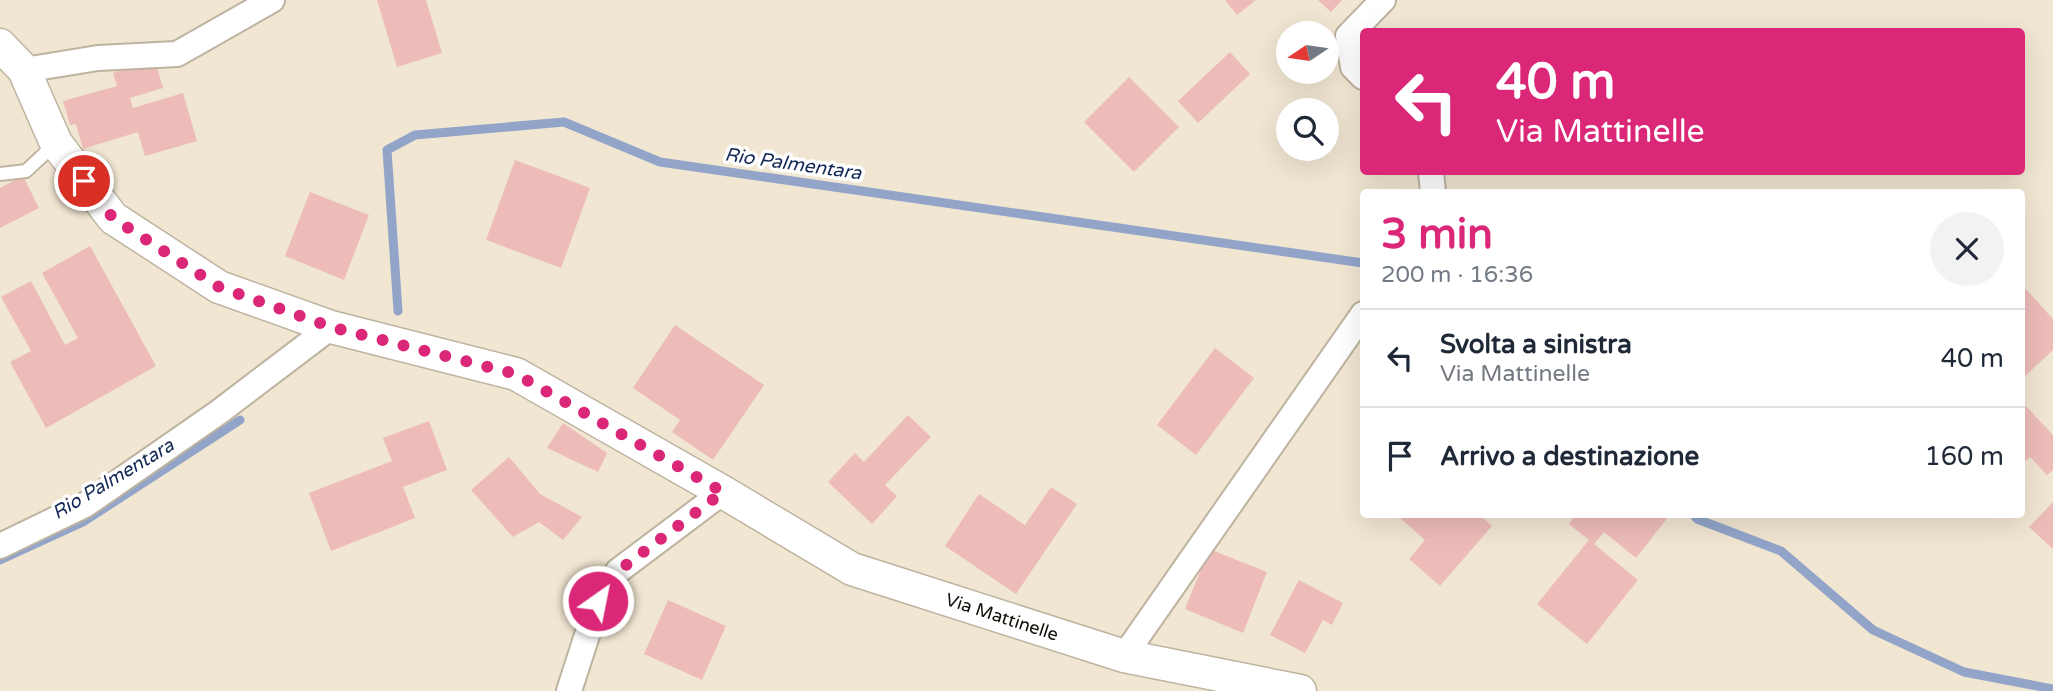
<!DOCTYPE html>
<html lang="it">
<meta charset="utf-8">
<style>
:root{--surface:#fff;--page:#f2f2f3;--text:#1f2937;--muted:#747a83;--line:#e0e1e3;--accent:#db2777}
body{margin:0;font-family:"Varela Round",sans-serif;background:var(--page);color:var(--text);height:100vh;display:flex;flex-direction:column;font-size:26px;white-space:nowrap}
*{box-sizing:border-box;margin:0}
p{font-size:23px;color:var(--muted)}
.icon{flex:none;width:38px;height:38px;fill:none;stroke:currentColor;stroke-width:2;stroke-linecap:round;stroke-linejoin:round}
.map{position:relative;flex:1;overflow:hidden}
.panel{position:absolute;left:1360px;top:189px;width:665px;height:329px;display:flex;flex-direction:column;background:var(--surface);border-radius:7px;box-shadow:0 7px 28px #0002}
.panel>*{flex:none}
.hud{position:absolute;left:1360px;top:28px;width:665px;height:147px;border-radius:7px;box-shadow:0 7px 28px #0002;background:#db2777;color:#fff;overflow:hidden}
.needle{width:46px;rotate:257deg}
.buttons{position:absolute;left:1276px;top:21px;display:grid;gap:14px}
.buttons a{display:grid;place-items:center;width:63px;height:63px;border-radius:50%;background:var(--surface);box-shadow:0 7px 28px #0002;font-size:35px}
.pin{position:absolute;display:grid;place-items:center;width:60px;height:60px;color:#fff;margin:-30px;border:4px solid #fff;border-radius:50%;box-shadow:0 2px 7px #0007}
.me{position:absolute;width:77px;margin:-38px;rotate:33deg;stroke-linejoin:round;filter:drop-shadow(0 0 5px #0008)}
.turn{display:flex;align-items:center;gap:24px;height:147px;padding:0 21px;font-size:32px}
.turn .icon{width:91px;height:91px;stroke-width:2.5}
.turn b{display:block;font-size:49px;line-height:60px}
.round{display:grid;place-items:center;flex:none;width:74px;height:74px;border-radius:37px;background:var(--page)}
.summary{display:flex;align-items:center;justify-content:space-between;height:119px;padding:0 21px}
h1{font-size:42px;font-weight:700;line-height:52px;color:var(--accent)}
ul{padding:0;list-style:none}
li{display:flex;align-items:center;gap:21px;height:98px;padding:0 21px;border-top:2px solid var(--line)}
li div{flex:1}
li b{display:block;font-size:26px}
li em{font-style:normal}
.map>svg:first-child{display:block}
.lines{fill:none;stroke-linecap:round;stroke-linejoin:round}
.stream{stroke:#92a5c9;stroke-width:9}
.building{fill:#edbcb9}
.service-casing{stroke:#beb3a0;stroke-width:16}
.minor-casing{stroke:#beb3a0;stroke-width:28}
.tertiary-casing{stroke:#beb3a0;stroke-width:35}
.service{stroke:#fff;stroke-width:12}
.minor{stroke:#fff;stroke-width:24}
.tertiary{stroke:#fff;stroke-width:32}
.route{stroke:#db2777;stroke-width:12;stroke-dasharray:0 21.6}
.labels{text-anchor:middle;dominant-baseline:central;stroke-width:7;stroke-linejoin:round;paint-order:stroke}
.street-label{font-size:18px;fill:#120e08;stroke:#fff}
.water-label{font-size:19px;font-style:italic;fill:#122855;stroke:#fff}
</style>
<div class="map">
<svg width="2053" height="691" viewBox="0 0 2053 691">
<rect width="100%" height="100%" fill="#f1e6d2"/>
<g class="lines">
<path class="stream" d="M 398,311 L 387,150 L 415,135 L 564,122 L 660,162 L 1363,263
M 1693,514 L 1697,519 L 1781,551 L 1873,630 L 1964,672 L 2053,689
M 0,560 L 83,522 L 240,420"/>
</g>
<path class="building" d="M 377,0 L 426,0 L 442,53 L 397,67 Z
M 1225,0 L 1256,0 L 1237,15 Z
M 1318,0 L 1342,0 L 1331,12 Z
M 1230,52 L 1250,74 L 1198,123 L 1178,101 Z
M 155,60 L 163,88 L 130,98 L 133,108 L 183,93 L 197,141 L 145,156 L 138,132 L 83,149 L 76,124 L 70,125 L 63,101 L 117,86 L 113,73 Z
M 1129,77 L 1179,127 L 1134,172 L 1084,122 Z
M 515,160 L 590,188 L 561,268 L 486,240 Z
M 23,176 L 39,208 L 0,228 L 0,188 Z
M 310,192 L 369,215 L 344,280 L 285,256 Z
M 90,246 L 156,366 L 46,428 L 10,362 L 31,351 L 1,297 L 31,281 L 65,345 L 78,338 L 42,273 Z
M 2025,288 L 2053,319 L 2053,350 L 2024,377 L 2021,374 L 2021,291 Z
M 675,325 L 764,385 L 713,460 L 672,432 L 680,420 L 633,388 Z
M 1215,348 L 1254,378 L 1196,455 L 1157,425 Z
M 2021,401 L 2053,435 L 2053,470 L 2047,475 L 2030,457 L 2021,465 Z
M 908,415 L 931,437 L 885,485 L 897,496 L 872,524 L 828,482 L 855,453 L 864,462 Z
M 429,421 L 447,470 L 403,487 L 415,518 L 331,551 L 309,493 L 392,461 L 383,438 Z
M 563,423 L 607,453 L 598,472 L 547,448 Z
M 509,457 L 540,494 L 582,517 L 563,540 L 539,522 L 513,537 L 471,490 Z
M 1051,487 L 1077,504 L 1016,594 L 945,546 L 979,494 L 1025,525 Z
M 2053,502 L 2053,549 L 2029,527 Z
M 1405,514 L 1479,514 L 1492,526 L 1440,586 L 1409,559 L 1425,540 L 1401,519 Z
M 1576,514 L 1667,514 L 1669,516 L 1636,558 L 1604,532 L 1594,544 L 1638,580 L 1587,644 L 1537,604 L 1589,540 L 1569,524 Z
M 1209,549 L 1267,572 L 1243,633 L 1185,609 Z
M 1299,580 L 1343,603 L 1332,625 L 1323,620 L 1305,653 L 1270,635 Z
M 668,600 L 726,626 L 702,680 L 644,654 Z"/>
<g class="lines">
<g class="service-casing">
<path id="service" d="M 0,174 L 26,171 L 55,144"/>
</g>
<g class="minor-casing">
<path id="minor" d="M 24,70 L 98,58 L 177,54 L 272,0
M 1363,77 L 1353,67 L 1348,36 L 1383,0
M 1431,172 L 1433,192
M 0,546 L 85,505 L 219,412 L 331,327
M 1124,656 L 1363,314
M 569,691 L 598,601 L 618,571 L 723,492"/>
</g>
<g class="tertiary-casing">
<path id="tertiary" d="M 0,45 L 24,70 L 56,143 L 113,218 L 219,287 L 331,327 L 516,374 L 723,492 L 852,569 L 1124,656 L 1300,691"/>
</g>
<use href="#service" class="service"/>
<use href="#minor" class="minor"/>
<use href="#tertiary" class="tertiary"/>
</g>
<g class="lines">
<path class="route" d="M 84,181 L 113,218 L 219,287 L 331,327 L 516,374 L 723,492 L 618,571 L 598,601"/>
</g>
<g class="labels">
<g class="street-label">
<text transform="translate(1002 617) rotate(18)">Via Mattinelle</text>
</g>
<g class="water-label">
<text transform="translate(793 164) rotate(8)">Rio Palmentara</text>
<text transform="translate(113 479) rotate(-31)">Rio Palmentara</text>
</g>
</g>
</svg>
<div class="buttons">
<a><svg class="needle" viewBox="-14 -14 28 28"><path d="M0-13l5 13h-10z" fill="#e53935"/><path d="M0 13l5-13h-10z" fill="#747a83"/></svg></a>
<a><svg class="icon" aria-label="search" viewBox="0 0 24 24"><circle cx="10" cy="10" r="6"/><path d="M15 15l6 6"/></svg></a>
</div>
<div class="pin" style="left:84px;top:181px;background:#d93025"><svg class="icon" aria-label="arrive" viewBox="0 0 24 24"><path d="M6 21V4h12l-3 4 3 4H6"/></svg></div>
<svg class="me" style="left:598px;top:601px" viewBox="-20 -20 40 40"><circle r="17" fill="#db2777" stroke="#fff" stroke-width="3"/><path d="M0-11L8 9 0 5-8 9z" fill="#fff"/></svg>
<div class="hud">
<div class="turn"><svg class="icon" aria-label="left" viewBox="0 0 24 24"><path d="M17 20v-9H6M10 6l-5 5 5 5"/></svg><div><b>40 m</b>Via Mattinelle</div></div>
</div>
<section class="panel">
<div class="summary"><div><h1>3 min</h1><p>200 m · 16:36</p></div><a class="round"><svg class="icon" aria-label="close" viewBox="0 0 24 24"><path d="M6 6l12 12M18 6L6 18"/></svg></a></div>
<ul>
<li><svg class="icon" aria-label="left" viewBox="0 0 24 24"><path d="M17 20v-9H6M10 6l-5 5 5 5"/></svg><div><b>Svolta a sinistra</b><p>Via Mattinelle</p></div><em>40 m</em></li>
<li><svg class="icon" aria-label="arrive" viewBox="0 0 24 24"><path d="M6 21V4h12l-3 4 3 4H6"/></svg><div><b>Arrivo a destinazione</b></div><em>160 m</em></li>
</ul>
</section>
</div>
